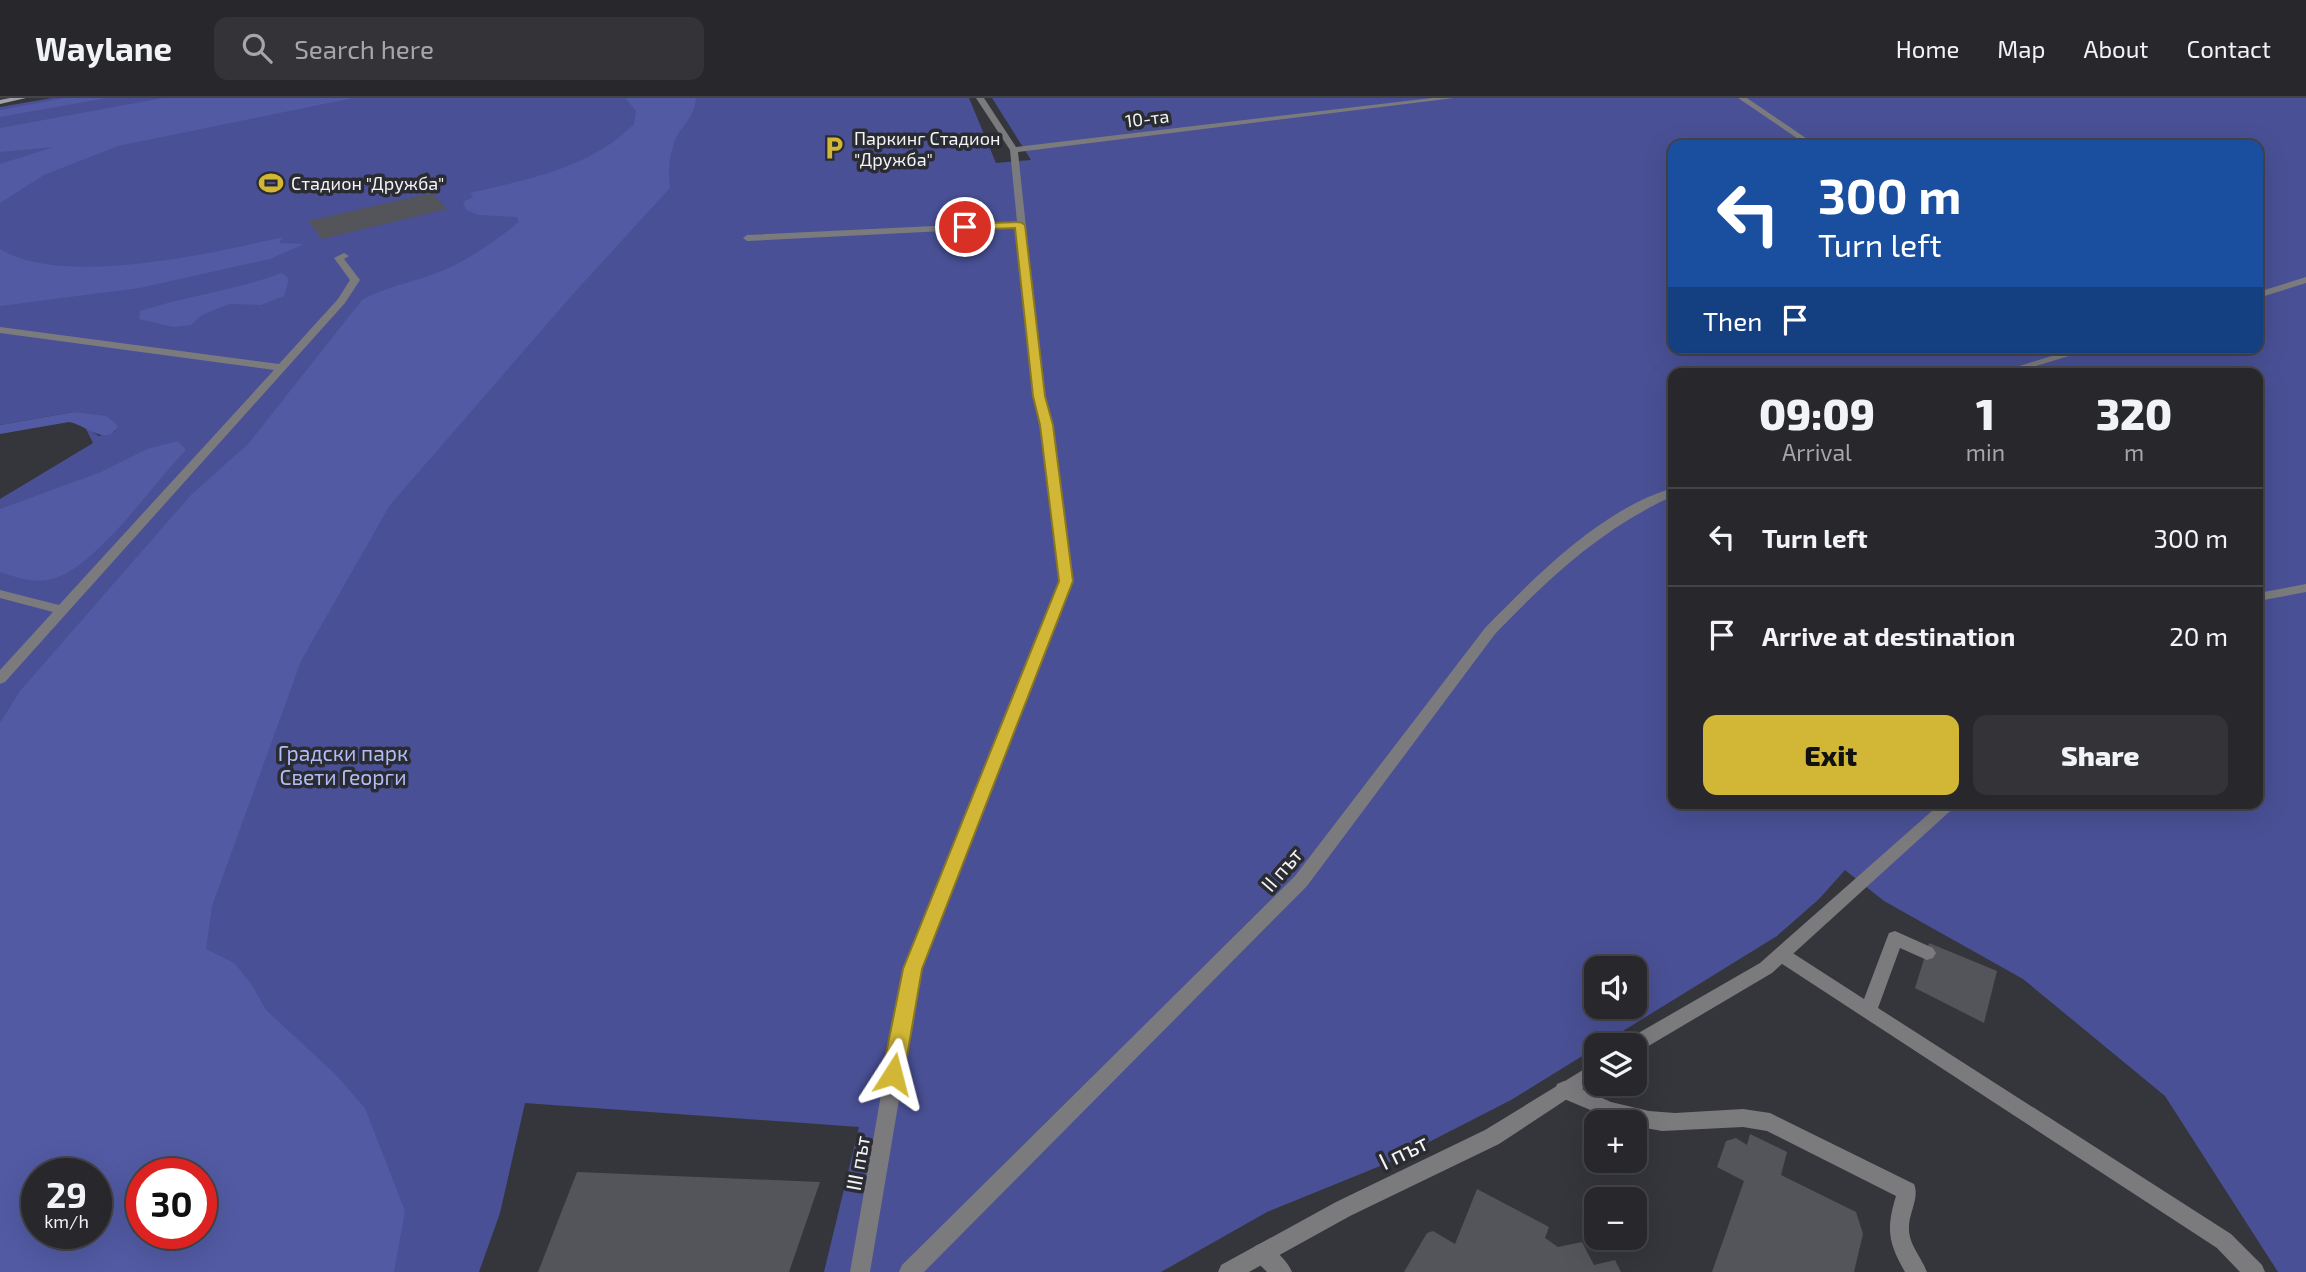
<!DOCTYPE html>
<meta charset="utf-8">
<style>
:root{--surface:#28282c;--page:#343438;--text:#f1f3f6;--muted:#a5a6a9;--line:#444448;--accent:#d2b736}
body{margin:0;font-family:"Exo 2",sans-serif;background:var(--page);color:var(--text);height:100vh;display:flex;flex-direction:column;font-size:26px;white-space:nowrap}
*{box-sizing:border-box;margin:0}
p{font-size:23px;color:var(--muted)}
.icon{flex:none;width:38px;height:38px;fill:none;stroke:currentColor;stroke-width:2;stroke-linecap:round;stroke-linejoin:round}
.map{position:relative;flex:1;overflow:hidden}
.side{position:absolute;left:1668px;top:270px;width:595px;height:441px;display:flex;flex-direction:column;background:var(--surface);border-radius:14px;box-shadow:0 7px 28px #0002,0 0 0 2px var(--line)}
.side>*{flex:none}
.hud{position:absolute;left:1668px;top:42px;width:595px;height:214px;border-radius:14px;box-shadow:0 7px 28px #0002,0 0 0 2px var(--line);background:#1a4fa0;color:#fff;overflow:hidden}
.controls{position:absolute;left:1584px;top:858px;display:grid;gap:14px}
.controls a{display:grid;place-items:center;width:63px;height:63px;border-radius:14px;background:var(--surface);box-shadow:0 7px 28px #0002,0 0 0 2px var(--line);font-size:35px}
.speed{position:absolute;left:21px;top:1060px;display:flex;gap:14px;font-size:35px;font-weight:700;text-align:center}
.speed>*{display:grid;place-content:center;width:91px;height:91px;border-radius:50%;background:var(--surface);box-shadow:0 7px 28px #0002,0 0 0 2px var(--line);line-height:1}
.speed small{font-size:18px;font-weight:400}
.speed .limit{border:10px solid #d22;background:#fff;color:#111}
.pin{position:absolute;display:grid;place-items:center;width:60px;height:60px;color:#fff;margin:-30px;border:4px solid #fff;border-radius:50%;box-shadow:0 2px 7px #0007}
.me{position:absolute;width:77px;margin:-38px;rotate:9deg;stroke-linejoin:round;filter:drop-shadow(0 0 5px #0008)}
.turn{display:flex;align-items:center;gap:24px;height:147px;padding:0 35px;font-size:32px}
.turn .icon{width:91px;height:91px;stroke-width:2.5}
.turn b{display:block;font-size:49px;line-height:60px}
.then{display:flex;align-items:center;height:66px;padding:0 35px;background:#0003;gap:14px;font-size:26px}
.eta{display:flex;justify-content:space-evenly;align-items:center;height:119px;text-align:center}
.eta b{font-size:42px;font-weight:800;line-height:49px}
.cta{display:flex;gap:14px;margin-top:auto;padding:14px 35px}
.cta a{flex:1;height:80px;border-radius:14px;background:var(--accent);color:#111;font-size:28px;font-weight:800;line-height:80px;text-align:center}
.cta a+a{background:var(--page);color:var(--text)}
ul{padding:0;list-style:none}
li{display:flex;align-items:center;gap:21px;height:98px;padding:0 35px;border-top:2px solid var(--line)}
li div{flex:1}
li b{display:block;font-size:26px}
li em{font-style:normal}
header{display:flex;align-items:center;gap:42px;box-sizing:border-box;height:98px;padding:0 35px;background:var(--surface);border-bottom:2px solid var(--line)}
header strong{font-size:33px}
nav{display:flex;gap:38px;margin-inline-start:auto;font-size:24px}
.search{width:490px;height:63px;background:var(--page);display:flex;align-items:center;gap:18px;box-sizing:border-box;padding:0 24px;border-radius:14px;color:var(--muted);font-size:26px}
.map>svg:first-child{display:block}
.green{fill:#495095;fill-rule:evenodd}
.forest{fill:#525aa3;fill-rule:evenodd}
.building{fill:#53555a}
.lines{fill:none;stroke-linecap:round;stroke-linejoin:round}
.service{fill:#7b7b7e;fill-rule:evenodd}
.minor{fill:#7b7b7e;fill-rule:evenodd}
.secondary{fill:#a1a2a7;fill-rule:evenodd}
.route{fill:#d2b736;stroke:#887723;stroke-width:2}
.labels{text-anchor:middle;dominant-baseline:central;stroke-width:7;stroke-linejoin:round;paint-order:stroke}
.far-street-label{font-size:18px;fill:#f3f4f7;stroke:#2b2c31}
.far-poi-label{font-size:18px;fill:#f3f4f7;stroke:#2b2c31;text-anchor:start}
.park-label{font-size:21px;fill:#b1bcf9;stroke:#2b2c31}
.street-label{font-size:21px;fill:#f3f4f7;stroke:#2b2c31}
.near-street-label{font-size:24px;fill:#f3f4f7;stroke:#2b2c31}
</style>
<header>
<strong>Waylane</strong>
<div class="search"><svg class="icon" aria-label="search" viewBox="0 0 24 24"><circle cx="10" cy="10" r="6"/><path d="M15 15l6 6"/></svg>Search here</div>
<nav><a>Home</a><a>Map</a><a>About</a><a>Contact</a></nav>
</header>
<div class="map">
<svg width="2306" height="1174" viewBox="0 0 2306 1174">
<rect width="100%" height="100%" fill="#35363b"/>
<path class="green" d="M 52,0 L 969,0 L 996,65 L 1031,62 L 992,0 L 2306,0 L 2306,1174 L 2278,1174 L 2165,998 L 2023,881 L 1884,803 L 1845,772 L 1819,801 L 1777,838 L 1511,1002 L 1390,1064 L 1267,1114 L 1161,1174 L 824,1174 L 859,1029 L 525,1005 L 500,1115 L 479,1174 L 0,1174 L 0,401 L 93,345 L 85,329 L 99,338 L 116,333 L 73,314 L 0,327 L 0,9 ZM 1673,47 L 2258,47 L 2258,250 L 1673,250 ZM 1673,275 L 2258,275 L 2258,705 L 1673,705 ZM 1596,870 L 1634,870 L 1634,908 L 1596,908 ZM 37,1076 L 96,1076 L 96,1136 L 37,1136 ZM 142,1076 L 201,1076 L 201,1136 L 142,1136 Z"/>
<path class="forest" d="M 64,0 L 107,0 L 0,19 L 0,12 Z
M 163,0 L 353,0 L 118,48 L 44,77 L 0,105 L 0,66 L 54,49 L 0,54 L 0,30 Z
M 625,0 L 696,0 C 694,22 679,29 674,45 C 669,59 668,76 670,90 L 573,196 L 390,407 L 301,563 L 212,808 L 206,851 L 234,865 L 250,884 L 266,912 L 335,976 L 365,1010 L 405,1113 L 394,1174 L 0,1174 L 0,625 L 20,593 L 191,397 L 248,346 L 362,202 C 385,189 410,185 434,176 C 465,165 494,144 519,124 L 517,119 L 479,117 L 466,112 L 463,104 L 473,99 L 470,95 C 529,81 590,70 634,26 L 636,13 ZM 96,1076 L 96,1136 L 37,1136 L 37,1076 ZM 142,1076 L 201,1076 L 201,1136 L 142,1136 Z
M 283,139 L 279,145 L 304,146 L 270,161 L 140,190 L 0,208 L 0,151 C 62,190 214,155 283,139 Z
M 282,175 L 289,181 L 284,198 L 261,207 L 229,206 L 202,217 L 191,227 L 173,229 L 139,221 L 140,213 C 187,198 236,192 282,175 Z
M 73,314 L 106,318 L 118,328 C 106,350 85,326 69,324 L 0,336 L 0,327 Z
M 178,343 L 186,352 C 153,385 94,474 48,482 C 31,485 15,479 0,474 L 0,411 L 101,374 L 147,351 Z"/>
<path class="building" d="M 432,95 L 447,111 L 322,141 L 308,123 Z
M 1929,845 L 1997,873 L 1984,925 L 1915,890 Z
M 1750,1036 L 1787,1054 L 1781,1077 L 1856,1114 L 1863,1136 L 1854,1174 L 1712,1174 L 1744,1083 L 1717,1069 L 1726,1043 L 1736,1040 L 1747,1047 Z
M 577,1074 L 820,1084 L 789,1174 L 538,1174 Z
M 1477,1091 L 1549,1129 L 1545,1140 L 1558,1149 L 1582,1144 L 1594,1167 L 1615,1162 L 1621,1174 L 1404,1174 L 1427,1135 L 1433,1133 L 1455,1146 Z"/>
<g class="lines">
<path class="service" d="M 1020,124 L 1023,125 L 1023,129 L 747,143 L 743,140 L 747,137 Z
M 344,155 L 349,158 L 344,161 L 360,182 L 345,205 L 5,584 L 0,586 L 0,572 L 53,514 L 0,500 L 0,492 L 59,507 L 274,272 L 0,235 L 0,229 L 279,266 L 338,201 L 350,182 L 334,160 Z
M 1895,833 L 1933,850 L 1936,855 L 1933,860 L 1927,862 L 1900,850 L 1878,910 L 2231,1136 L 2262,1167 L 2265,1174 L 2240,1174 L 2217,1150 L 1776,862 L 1773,857 L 1776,852 L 1782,850 L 1788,852 L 1864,901 L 1887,840 L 1889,835 Z
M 1564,983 L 1611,1004 L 1649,1013 L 1675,1015 L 1743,1011 L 1770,1015 L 1914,1086 C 1920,1100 1908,1116 1909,1131 C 1909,1147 1922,1160 1927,1174 L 1905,1174 C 1888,1144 1886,1131 1896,1098 L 1767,1033 L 1743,1029 L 1662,1033 L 1634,1028 L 1634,1024 L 1619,1024 L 1557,998 L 1555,992 L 1557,986 Z
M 1262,1145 C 1274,1150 1287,1162 1292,1174 L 1267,1174 L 1255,1162 L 1252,1155 L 1255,1148 Z"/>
<path class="minor" d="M 976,0 L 984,0 L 1016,49 L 1432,0 L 1454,0 L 1018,54 L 1044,298 L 1051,327 L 1072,483 L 921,871 L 870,1174 L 850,1174 L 903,871 L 1060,483 L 1041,327 L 1034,298 L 1010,52 Z
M 1738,0 L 1747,0 L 1816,47 L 1807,47 Z
M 2306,179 L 2306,185 L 2258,200 L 2258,194 Z
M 2078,250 L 2095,250 L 2013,275 L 1996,275 Z
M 1673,390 L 1673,398 C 1602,430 1548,481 1495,536 L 1307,788 L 924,1174 L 899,1174 L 902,1167 L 1295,778 L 1485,530 C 1536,478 1601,411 1673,390 Z
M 2306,486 L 2306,494 L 2258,503 L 2258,495 Z
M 1941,705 L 1959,705 L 1772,875 L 1640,953 L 1634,955 L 1634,947 L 1625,947 L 1628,941 L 1760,865 Z
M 1596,964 L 1596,982 L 1499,1046 L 1350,1118 L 1249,1174 L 1218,1174 L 1221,1167 L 1336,1104 L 1485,1032 Z"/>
<path class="secondary" d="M 10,0 L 26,0 L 0,6 L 0,2 Z"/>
</g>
<path class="route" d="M 1020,124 L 1025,127 L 1045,298 L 1053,327 L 1073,483 L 922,871 L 904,976 L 900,983 L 893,985 L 886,983 L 882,976 L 903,871 L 1059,483 L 1040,327 L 1033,298 L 1015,130 L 965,132 L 960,129 L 965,126 Z"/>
<defs>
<g id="parking-bare" transform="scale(1.89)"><path d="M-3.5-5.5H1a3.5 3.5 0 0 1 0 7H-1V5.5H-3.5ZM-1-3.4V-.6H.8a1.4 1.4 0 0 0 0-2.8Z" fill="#d2b736" stroke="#2b2c31" stroke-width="2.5" paint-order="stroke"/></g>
<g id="stadium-bare" transform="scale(1.89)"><path d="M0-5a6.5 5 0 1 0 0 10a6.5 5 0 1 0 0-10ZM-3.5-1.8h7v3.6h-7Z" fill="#d2b736" stroke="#2b2c31" stroke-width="2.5" paint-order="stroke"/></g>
</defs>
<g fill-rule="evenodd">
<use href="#parking-bare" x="834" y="50"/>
<use href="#stadium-bare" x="271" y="85"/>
</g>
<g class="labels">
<g class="far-street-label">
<text transform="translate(1147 20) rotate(-7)">10-та</text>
</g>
<g class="far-poi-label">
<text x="854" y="40">Паркинг Стадион<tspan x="854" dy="21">"Дружба"</tspan></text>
<text x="291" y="85">Стадион "Дружба"</text>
</g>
<g class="park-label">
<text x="343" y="654">Градски парк<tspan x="343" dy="24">Свети Георги</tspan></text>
</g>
<g class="street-label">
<text transform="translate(1281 771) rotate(-49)">ІІ път</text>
<text transform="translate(857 1065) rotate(-80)">ІІІ път</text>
</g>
<g class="near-street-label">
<text transform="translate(1403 1053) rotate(-26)">І път</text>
</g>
</g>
</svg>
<div class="controls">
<a><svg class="icon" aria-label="sound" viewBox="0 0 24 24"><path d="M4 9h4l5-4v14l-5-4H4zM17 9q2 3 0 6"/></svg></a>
<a><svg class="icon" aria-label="layers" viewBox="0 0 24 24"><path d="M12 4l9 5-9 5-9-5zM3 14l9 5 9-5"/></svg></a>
<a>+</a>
<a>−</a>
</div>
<div class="speed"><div>29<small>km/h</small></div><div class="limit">30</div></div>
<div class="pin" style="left:965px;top:129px;background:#d93025"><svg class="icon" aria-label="arrive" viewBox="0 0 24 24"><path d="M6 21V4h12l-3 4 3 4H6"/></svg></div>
<svg class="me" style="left:893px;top:976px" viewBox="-20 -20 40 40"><path d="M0-17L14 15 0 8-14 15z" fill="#d2b736" stroke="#fff" stroke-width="4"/></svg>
<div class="hud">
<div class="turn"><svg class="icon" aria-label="left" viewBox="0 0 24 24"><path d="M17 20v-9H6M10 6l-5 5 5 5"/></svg><div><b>300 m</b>Turn left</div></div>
<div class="then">Then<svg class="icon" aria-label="arrive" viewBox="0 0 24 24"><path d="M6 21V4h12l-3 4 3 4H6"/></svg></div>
</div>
<section class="side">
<div class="eta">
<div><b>09:09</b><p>Arrival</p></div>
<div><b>1</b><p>min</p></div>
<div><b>320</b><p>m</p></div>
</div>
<ul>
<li><svg class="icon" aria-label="left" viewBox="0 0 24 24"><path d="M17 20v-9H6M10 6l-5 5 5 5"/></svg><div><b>Turn left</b></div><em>300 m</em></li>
<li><svg class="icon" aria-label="arrive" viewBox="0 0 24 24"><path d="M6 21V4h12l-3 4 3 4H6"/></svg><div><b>Arrive at destination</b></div><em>20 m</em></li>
</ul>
<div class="cta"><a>Exit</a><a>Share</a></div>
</section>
</div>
